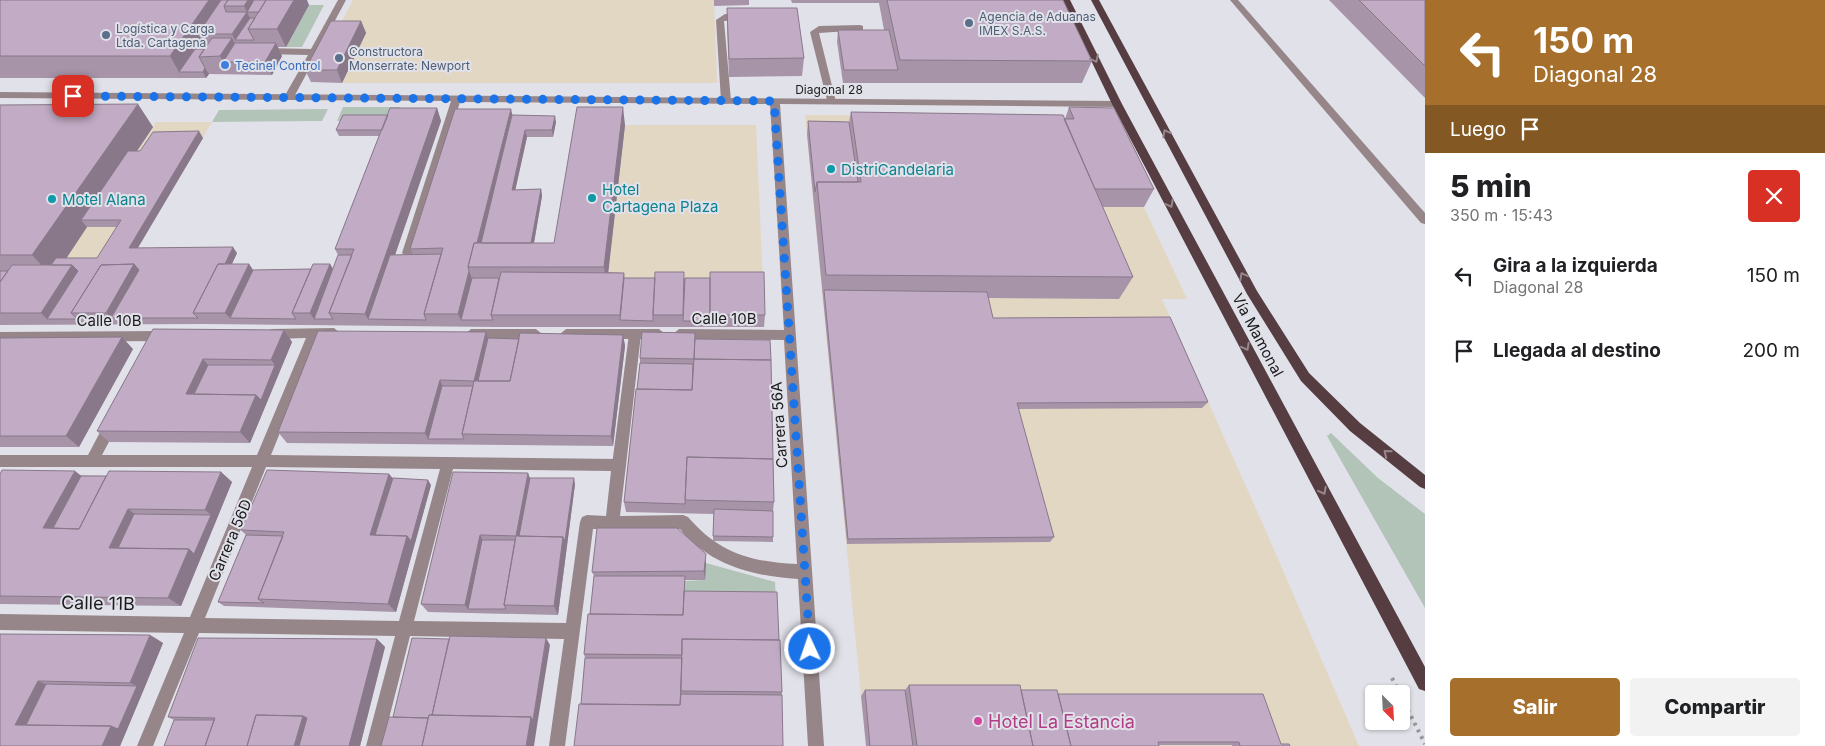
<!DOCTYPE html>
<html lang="es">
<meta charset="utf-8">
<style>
:root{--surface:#fff;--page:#f2f2f2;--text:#202124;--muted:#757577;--accent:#a66f2b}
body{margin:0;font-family:Inter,sans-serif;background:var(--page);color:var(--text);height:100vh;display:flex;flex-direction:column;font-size:19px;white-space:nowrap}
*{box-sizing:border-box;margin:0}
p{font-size:16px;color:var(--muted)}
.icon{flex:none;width:28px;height:28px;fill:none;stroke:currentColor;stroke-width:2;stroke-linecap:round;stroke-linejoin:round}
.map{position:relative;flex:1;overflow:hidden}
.details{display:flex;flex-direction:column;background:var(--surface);width:400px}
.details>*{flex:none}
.hud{background:#a66f2b;color:#fff;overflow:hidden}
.needle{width:32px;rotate:156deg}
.tools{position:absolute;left:1365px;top:685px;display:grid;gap:10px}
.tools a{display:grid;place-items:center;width:45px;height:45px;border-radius:5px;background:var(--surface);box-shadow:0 1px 4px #0004;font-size:25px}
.pin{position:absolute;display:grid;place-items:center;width:42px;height:42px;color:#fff;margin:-21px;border-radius:10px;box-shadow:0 2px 8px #0006}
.me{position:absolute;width:55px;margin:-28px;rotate:357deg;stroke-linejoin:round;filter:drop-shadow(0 0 4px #0008)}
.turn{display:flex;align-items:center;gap:18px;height:105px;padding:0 25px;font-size:22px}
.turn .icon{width:65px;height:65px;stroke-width:2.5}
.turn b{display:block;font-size:35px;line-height:42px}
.then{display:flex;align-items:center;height:48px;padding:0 25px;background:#0003;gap:10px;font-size:19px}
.round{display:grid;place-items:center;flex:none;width:52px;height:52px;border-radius:5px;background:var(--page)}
.overview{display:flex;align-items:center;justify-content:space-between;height:85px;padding:0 25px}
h1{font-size:30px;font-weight:800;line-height:38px}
.button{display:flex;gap:10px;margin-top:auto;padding:10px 25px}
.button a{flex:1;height:58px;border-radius:5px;background:var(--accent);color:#fff;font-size:20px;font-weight:800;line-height:58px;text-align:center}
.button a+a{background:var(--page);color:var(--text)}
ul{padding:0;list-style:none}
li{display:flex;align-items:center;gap:15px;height:75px;padding:0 25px}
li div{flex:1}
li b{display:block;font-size:19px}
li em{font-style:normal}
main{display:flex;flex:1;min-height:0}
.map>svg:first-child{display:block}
.industrial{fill:#e2d7c3}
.green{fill:#b2c4b8}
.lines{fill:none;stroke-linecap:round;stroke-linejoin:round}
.path{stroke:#97979d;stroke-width:4;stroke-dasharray:3 4.5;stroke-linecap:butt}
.service{fill:#968689;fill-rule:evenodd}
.pedestrian{fill:#968689;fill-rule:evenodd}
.minor{fill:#968689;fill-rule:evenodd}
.primary{fill:#563d42;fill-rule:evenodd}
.wall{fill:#a794a9;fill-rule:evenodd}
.shaded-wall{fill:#88788a}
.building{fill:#c2acc5;stroke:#88788a}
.oneway{stroke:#95878d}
.route{stroke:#1a73e8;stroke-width:9;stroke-dasharray:0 16.2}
.service-dot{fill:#5c6f8a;stroke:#e1e1e9;stroke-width:2}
.shop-dot{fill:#3f7fe0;stroke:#e1e1e9;stroke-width:2}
.culture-dot{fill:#0f9aa8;stroke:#e1e1e9;stroke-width:2}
.hotel-dot{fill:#d1479c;stroke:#e1e1e9;stroke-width:2}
.labels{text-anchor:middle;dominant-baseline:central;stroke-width:4;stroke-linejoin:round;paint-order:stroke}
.far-service-label{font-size:12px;fill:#4e5e75;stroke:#e1e1e9;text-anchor:start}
.far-shop-label{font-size:12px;fill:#366cbe;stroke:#e1e1e9;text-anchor:start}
.far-street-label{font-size:12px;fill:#1b1b1e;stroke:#e1e1e9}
.culture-label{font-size:15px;fill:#0d838f;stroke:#e1e1e9;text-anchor:start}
.street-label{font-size:15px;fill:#1b1b1e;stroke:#e1e1e9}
.near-street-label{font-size:18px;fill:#1b1b1e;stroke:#e1e1e9}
.near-hotel-label{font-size:18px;fill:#b23c85;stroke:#e1e1e9;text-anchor:start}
</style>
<main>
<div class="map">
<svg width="1425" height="746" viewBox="0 0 1425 746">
<rect width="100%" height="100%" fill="#e1e1e9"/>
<path class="industrial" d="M 353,0 L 714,0 L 717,83 L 342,83 L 336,33 Z
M 805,115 L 997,116 L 1106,126 L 1187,299 L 1162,299 L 1262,522 L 1359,746 L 1152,746 L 861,696 Z
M 156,122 L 212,122 L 120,277 L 53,277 Z
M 625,125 L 756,125 L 763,284 L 607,284 Z"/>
<path class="green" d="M 309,5 L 324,5 L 302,47 L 286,47 Z
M 343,107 L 400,107 L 395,121 L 337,121 Z
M 328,109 L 322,121 L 212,122 L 219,110 Z
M 1331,433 L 1378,478 L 1425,514 L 1425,608 L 1327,436 Z
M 706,563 L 775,582 L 776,600 L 685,600 L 685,581 L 704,580 Z"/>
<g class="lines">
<path class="path" d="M 1392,678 L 1400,694
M 1401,696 L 1425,744"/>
<path class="service" d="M 338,0 L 346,0 L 294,97 L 292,99 L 286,99 L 284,97 L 308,55 L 263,54 L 259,51 L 263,48 L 311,49 Z
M 725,14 L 744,14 L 748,17 L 744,20 L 724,21 L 731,101 L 726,104 L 721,101 L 716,20 Z
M 860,25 L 863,26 L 863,30 L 819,33 L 836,102 L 834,104 L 828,104 L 810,32 L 819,26 Z"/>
<path class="pedestrian" d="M 635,329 L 641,334 L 626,465 L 624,469 L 619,471 L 614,469 L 612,465 L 629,334 Z"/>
<path class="minor" d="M 1230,0 L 1238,0 L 1425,213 L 1425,224 L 1421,223 Z
M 0,92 L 1117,101 L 1122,104 L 1117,107 L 780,104 L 824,746 L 808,746 L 798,579 C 752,576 710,565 680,529 L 593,529 L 565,746 L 549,746 L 564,639 L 410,636 L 382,746 L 366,746 L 395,636 L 199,633 L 153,746 L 137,746 L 184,633 L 0,630 L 0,614 L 190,617 L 252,467 L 0,467 L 0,455 L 88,455 L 107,419 L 112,417 L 117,419 L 119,423 L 102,455 L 257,455 L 306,338 L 271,339 L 265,334 L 271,329 L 334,328 L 340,333 L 334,338 L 318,338 L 271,455 L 619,459 L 624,461 L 626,465 L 620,516 L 683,515 L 688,517 C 719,553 751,562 797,564 L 784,340 L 679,339 L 673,334 L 679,329 L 784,330 L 770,104 L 460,102 L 414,253 L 408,257 L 402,253 L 451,101 L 0,98 ZM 266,467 L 440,469 L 399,621 L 205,618 ZM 453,469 L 611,471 L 606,516 L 587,515 L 582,517 L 580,522 L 566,623 L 414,621 Z
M 471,329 L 536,329 L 542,334 L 536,339 L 471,339 L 465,334 Z
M 566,329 L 659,329 L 665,334 L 659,339 L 566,339 L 560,334 Z
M 164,331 L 170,336 L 164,341 L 0,342 L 0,332 Z"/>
<path class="primary" d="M 1062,0 L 1070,0 L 1122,104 L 1425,667 L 1425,691 L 1419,689 L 1112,104 Z
M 1091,0 L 1099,0 L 1257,291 L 1309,373 L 1360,423 L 1425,475 L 1425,489 L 1420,487 L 1350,431 L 1301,381 L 1247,294 Z"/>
</g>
<path class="wall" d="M 0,0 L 309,5 L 286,47 L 278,47 L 282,56 L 272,75 L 209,74 L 206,78 L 0,78 Z
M 714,0 L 749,0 L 749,5 L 714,6 Z
M 791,0 L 1063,0 L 1092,61 L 1082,83 L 843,83 L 837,42 L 838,30 L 884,30 L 879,3 L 792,3 Z
M 1329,0 L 1425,0 L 1425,98 Z
M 727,8 L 804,58 L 802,76 L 729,77 L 727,26 Z
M 361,21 L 366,33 L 342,83 L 311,82 L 305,70 Z
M 0,105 L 153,127 L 137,151 L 140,151 L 203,138 L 138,248 L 237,253 L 232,264 L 249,264 L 253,270 L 311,269 L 330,264 L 333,269 L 338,255 L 335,249 L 379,136 L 339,136 L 336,130 L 388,115 L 437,108 L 441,121 L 395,255 L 413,254 L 410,249 L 512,115 L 556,122 L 553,137 L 527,137 L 515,190 L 541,189 L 542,196 L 534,243 L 554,243 L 625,125 L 608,272 L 624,273 L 624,278 L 685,278 L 765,315 L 764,327 L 495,327 L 203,324 L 0,325 ZM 87,227 L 117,227 L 97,258 L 66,258 Z
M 1069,107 L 1154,189 L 1144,207 L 1102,207 L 1133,277 L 1119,299 L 988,298 L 993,318 L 1208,402 L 1202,408 L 1018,409 L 1054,537 L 1050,542 L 847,544 L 807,134 L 808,121 L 849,122 L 851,112 L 1065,119 Z
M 153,329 L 284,330 L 292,342 L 250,443 L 109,442 L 97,431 Z
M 486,332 L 488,338 L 519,339 L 623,335 L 625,346 L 613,446 L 287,443 L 278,432 Z
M 0,338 L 133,349 L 79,447 L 0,447 Z
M 695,339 L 773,459 L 774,502 L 773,511 L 773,542 L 713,541 L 714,514 L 626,512 L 624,502 L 640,363 L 640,358 Z
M 221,472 L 232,482 L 181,606 L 0,604 L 0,474 L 106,476 Z
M 389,474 L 393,478 L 431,485 L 396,612 L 224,606 L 218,602 L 246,535 L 241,530 Z
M 530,478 L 575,484 L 558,615 L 428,612 L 421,604 Z
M 706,563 L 705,580 L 685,580 L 685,591 L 779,640 L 782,692 L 782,695 L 581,704 L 585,658 L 584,654 L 590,614 L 594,576 L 592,572 Z
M 0,634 L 150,635 L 163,643 L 120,746 L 0,746 Z
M 377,639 L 385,647 L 360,746 L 174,720 L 168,717 Z
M 909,685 L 1021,690 L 1058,694 L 1290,746 L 1232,746 L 1232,745 L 1159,745 L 1159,746 L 866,746 L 861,696 L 865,690 L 905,690 Z"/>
<path class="shaded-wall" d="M 209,0 L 263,0 L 247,12 L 253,24 L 244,6 L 224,6 L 198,34 L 205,46 L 188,72 L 179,72 L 170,56 Z
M 294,0 L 307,0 L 309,5 L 286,47 L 277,29 Z
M 247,12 L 253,24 L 235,40 L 232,34 Z
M 361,21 L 366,33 L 342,83 L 337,70 Z
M 232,38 L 241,55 L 223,62 L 220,56 Z
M 276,43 L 282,56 L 272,75 L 265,62 Z
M 205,68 L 209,74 L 206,78 L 203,72 Z
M 138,104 L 153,127 L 91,220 L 81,220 L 87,227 L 58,271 L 47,271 L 32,255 Z
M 623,107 L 625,125 L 607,284 L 604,267 Z
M 437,108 L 441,121 L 373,319 L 368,319 L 365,314 Z
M 511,109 L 514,122 L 481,254 L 471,267 Z
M 555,116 L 556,122 L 553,137 L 552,130 Z
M 525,130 L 527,137 L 514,196 L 512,190 Z
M 199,131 L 203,138 L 134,254 L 129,248 Z
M 541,189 L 542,196 L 531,260 L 529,254 Z
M 233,247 L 237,253 L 209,313 L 201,313 Z
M 134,264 L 145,276 L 111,318 L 106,313 Z
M 249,264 L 257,276 L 230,318 L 225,313 Z
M 330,264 L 337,276 L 314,319 L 310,313 Z
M 72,265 L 84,277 L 47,319 L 53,325 L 41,313 Z
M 469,271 L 474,284 L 461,320 L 458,314 Z
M 624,273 L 625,285 L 620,320 L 620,315 Z
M 284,330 L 292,342 L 250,443 L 240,432 L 256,395 L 275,365 L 271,360 Z
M 486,332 L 490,344 L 469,434 L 474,381 Z
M 623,335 L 625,346 L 613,446 L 611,436 Z
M 122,337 L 133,349 L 79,447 L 66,436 Z
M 203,359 L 213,371 L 199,400 L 186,394 Z
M 440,380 L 445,392 L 428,439 L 425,433 Z
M 75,471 L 88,481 L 61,533 L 43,528 Z
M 221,472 L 232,482 L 181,606 L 168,598 L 189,549 L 211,515 L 205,510 Z
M 528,473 L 532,483 L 521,540 L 516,536 Z
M 389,474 L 396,484 L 379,540 L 370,535 Z
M 574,478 L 575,484 L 558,615 L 554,606 L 563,537 Z
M 428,480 L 431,485 L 396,612 L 388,604 L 407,536 Z
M 128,509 L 141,519 L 125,553 L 109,548 Z
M 480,535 L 485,544 L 468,609 L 465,605 Z
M 706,554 L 706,563 L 705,580 L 704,571 Z
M 150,635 L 163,643 L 144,689 L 130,683 Z
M 546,638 L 550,645 L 537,726 L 533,720 Z
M 377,639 L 385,647 L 360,746 L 349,746 Z
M 38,681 L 55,688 L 35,728 L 15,725 Z
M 137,686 L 144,689 L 126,732 L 118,729 Z
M 303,716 L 317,724 L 311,746 L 294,746 Z
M 531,717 L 537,726 L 534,746 L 526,746 Z
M 111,726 L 126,732 L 120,746 L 102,746 Z"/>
<path class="building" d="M 0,0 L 209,0 L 170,56 L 0,56 Z
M 221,0 L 228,0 L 224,6 L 226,12 L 247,12 L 232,34 L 198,34 Z
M 228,0 L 248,0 L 244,6 L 224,6 Z
M 254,0 L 266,0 L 259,12 L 247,12 Z
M 266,0 L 294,0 L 277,29 L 248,29 Z
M 887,0 L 1063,0 L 1092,61 L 900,60 Z
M 1359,0 L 1425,0 L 1425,66 Z
M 727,8 L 797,8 L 804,58 L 729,59 Z
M 250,18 L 255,18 L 248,29 L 254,40 L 235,40 Z
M 331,21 L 361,21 L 337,70 L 305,70 Z
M 838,30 L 889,30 L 898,70 L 844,70 Z
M 212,38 L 232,38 L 220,56 L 199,57 Z
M 235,43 L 276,43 L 265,62 L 223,62 Z
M 195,49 L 204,49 L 199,57 L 205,68 L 203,72 L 179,72 Z
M 138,104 L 32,255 L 0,255 L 0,105 Z
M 577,107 L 623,107 L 604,267 L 468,267 L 474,243 L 554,243 Z
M 1069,107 L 1114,108 L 1154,189 L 1095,189 L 1064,119 L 1074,119 Z
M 390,108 L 437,108 L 365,314 L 329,313 L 354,249 L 335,249 Z
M 455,109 L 511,109 L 477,243 L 474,243 L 468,267 L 469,271 L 458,314 L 424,314 L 443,248 L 410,249 Z
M 851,112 L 1063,115 L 1133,277 L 826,275 L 817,182 L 861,182 Z
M 343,115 L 388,115 L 382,130 L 336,130 Z
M 512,115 L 555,116 L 552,130 L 525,130 L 512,190 L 541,189 L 531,243 L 481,243 Z
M 808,121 L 849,122 L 858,182 L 817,182 L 815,192 Z
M 199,131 L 129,248 L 233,247 L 225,264 L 218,264 L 193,313 L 198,318 L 111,318 L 139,270 L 134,264 L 101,265 L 71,313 L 77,319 L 47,319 L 78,271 L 72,265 L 51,265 L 56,258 L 97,258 L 121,220 L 81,220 L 128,151 L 140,151 L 153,132 Z
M 441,254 L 424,314 L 426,320 L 368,319 L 390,255 Z
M 338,255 L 352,255 L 329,313 L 333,319 L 314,319 Z
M 134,264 L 106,313 L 71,313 L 101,265 Z
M 218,264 L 249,264 L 225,313 L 193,313 Z
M 313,264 L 330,264 L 310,313 L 292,313 Z
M 12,265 L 72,265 L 41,313 L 0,313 L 0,282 Z
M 311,269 L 292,313 L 296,319 L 230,318 L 253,270 Z
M 0,271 L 8,271 L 0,282 Z
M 501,272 L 624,273 L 620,315 L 491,315 Z
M 655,272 L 684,272 L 683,315 L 653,315 Z
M 710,272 L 764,272 L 765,315 L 710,315 Z
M 472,278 L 499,278 L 491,315 L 493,320 L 461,320 Z
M 624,278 L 655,278 L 653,315 L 653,321 L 620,320 Z
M 685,278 L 710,278 L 710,321 L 683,321 Z
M 824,290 L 987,292 L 993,318 L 1170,317 L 1208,402 L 1017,403 L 1054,537 L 848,539 Z
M 153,329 L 284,330 L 271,360 L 203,359 L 186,394 L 256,395 L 240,432 L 97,431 Z
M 318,331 L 486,332 L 474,381 L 440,380 L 425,433 L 278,432 Z
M 642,332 L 695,333 L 694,359 L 640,358 Z
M 520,333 L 623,335 L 611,436 L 462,434 L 474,381 L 510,381 Z
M 122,337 L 66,436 L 0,436 L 0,338 Z
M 488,338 L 519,339 L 510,381 L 478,381 Z
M 695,339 L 770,340 L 771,360 L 694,359 Z
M 694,359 L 771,360 L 773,459 L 687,457 L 685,504 L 624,502 L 636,389 L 692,390 Z
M 640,363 L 693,364 L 692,390 L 637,389 Z
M 208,365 L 275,365 L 261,400 L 256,395 L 194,394 Z
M 442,386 L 473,386 L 462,434 L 464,439 L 428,439 Z
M 687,457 L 773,459 L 774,502 L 685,500 Z
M 2,470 L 75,471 L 43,528 L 79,529 L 109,471 L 221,472 L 205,510 L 128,509 L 109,548 L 189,549 L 168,598 L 0,596 L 0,474 Z
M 267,470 L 389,474 L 370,535 L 407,536 L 388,604 L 258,599 L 284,532 L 241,530 Z
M 453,472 L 528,473 L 516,536 L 480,535 L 465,605 L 421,604 Z
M 81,476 L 106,476 L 79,529 L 53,528 Z
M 393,478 L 428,480 L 411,541 L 407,536 L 375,535 Z
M 530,478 L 574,478 L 565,541 L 563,537 L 519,536 Z
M 714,509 L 773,511 L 773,537 L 713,536 Z
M 134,514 L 211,515 L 194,554 L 189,549 L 118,548 Z
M 597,528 L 677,528 L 706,554 L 704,571 L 592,572 Z
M 246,535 L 283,536 L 258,599 L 264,603 L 218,602 Z
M 516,536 L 563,537 L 554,606 L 504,605 Z
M 482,540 L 515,540 L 504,605 L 506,609 L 468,609 Z
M 594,576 L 685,576 L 683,615 L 590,614 Z
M 684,591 L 777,592 L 779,640 L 682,639 L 682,655 L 584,654 L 588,614 L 683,615 Z
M 0,634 L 150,635 L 130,683 L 38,681 L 15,725 L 111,726 L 102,746 L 0,746 Z
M 450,636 L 546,638 L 533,720 L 531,717 L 432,715 Z
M 198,638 L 377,639 L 349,746 L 299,746 L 307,718 L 303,716 L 256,715 L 247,746 L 205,746 L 215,718 L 168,717 Z
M 412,638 L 449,639 L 432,715 L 429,715 L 428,718 L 393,717 Z
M 682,639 L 780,640 L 782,692 L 681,691 Z
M 585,658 L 682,658 L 680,705 L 581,704 Z
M 46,684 L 137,686 L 118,729 L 111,726 L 26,725 Z
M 909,685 L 1020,685 L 1033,746 L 917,746 Z
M 865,690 L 905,690 L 913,746 L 870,746 Z
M 1021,690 L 1057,690 L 1071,746 L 1033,746 Z
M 681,694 L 782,695 L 783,746 L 574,746 L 579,704 L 680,705 Z
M 1058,694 L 1263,694 L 1281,744 L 1289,744 L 1290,746 L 1240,746 L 1239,742 L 1158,742 L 1159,746 L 1071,746 Z
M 256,715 L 303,716 L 294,746 L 247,746 Z
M 429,715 L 531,717 L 526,746 L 422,746 Z
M 389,717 L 428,718 L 422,746 L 381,746 Z
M 174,720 L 214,720 L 205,746 L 164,746 Z"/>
<defs><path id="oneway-chevron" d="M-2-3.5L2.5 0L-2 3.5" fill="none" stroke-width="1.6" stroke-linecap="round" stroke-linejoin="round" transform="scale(1.25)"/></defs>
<g class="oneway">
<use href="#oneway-chevron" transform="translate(1095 59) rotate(64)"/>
<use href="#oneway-chevron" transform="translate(1166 133) rotate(-118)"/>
<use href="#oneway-chevron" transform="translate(1170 204) rotate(62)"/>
<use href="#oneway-chevron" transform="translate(1243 276) rotate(-118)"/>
<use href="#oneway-chevron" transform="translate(1246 347) rotate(62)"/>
<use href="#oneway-chevron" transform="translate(1387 453) rotate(-141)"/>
<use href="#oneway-chevron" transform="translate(1323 491) rotate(62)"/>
</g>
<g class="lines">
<path class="route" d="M 73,96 L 774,101 L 810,649"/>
</g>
<g class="service-dot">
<circle cx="969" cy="23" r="5"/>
<circle cx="106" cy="35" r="5"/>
<circle cx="339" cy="58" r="5"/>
</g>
<circle class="shop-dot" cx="225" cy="65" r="5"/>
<g class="culture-dot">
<circle cx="831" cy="169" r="5"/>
<circle cx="592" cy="198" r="5"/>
<circle cx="52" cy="199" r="5"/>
</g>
<circle class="hotel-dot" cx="978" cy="721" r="5"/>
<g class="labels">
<g class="far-service-label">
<text x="979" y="16">Agencia de Aduanas<tspan x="979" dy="14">IMEX S.A.S.</tspan></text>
<text x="116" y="28">Logística y Carga<tspan x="116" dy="14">Ltda. Cartagena</tspan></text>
<text x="349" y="51">Constructora<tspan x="349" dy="14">Monserrate: Newport</tspan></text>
</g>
<g class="far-shop-label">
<text x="235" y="65">Tecinel Control</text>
</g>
<g class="far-street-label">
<text x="829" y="89">Diagonal 28</text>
</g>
<g class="culture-label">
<text x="841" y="169">DistriCandelaria</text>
<text x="602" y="189">Hotel<tspan x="602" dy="17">Cartagena Plaza</tspan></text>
<text x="62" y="199">Motel Alana</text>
</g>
<g class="street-label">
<text x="724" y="318">Calle 10B</text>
<text x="109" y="320">Calle 10B</text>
<text transform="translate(1258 335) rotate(62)">Vía Mamonal</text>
<text transform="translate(779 425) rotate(-94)">Carrera 56A</text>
<text transform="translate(230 540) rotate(-67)">Carrera 56D</text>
</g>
<g class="near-street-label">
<text transform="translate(98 603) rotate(1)">Calle 11B</text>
</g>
<g class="near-hotel-label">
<text x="988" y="721">Hotel La Estancia</text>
</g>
</g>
</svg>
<div class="tools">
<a><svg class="needle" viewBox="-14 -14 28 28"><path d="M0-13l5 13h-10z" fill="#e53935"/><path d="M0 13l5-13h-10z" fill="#757577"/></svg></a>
</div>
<div class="pin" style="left:73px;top:96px;background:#d93025"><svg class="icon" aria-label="arrive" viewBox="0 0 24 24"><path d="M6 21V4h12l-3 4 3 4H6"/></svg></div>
<svg class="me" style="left:810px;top:649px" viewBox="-20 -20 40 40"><circle r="17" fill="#1a73e8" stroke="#fff" stroke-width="3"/><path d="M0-11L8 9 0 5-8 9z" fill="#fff"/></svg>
</div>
<section class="details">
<div class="hud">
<div class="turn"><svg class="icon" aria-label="left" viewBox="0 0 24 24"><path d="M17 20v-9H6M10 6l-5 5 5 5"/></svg><div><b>150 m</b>Diagonal 28</div></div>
<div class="then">Luego<svg class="icon" aria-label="arrive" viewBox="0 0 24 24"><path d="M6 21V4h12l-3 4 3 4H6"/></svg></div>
</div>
<div class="overview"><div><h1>5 min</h1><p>350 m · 15:43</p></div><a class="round" style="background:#d93025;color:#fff"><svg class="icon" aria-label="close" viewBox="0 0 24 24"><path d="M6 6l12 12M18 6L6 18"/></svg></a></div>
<ul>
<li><svg class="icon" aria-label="left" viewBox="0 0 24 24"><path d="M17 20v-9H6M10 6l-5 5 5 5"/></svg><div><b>Gira a la izquierda</b><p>Diagonal 28</p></div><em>150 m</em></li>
<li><svg class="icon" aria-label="arrive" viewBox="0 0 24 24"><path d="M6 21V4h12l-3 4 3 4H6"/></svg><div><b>Llegada al destino</b></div><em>200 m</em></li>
</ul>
<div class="button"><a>Salir</a><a>Compartir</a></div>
</section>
</main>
